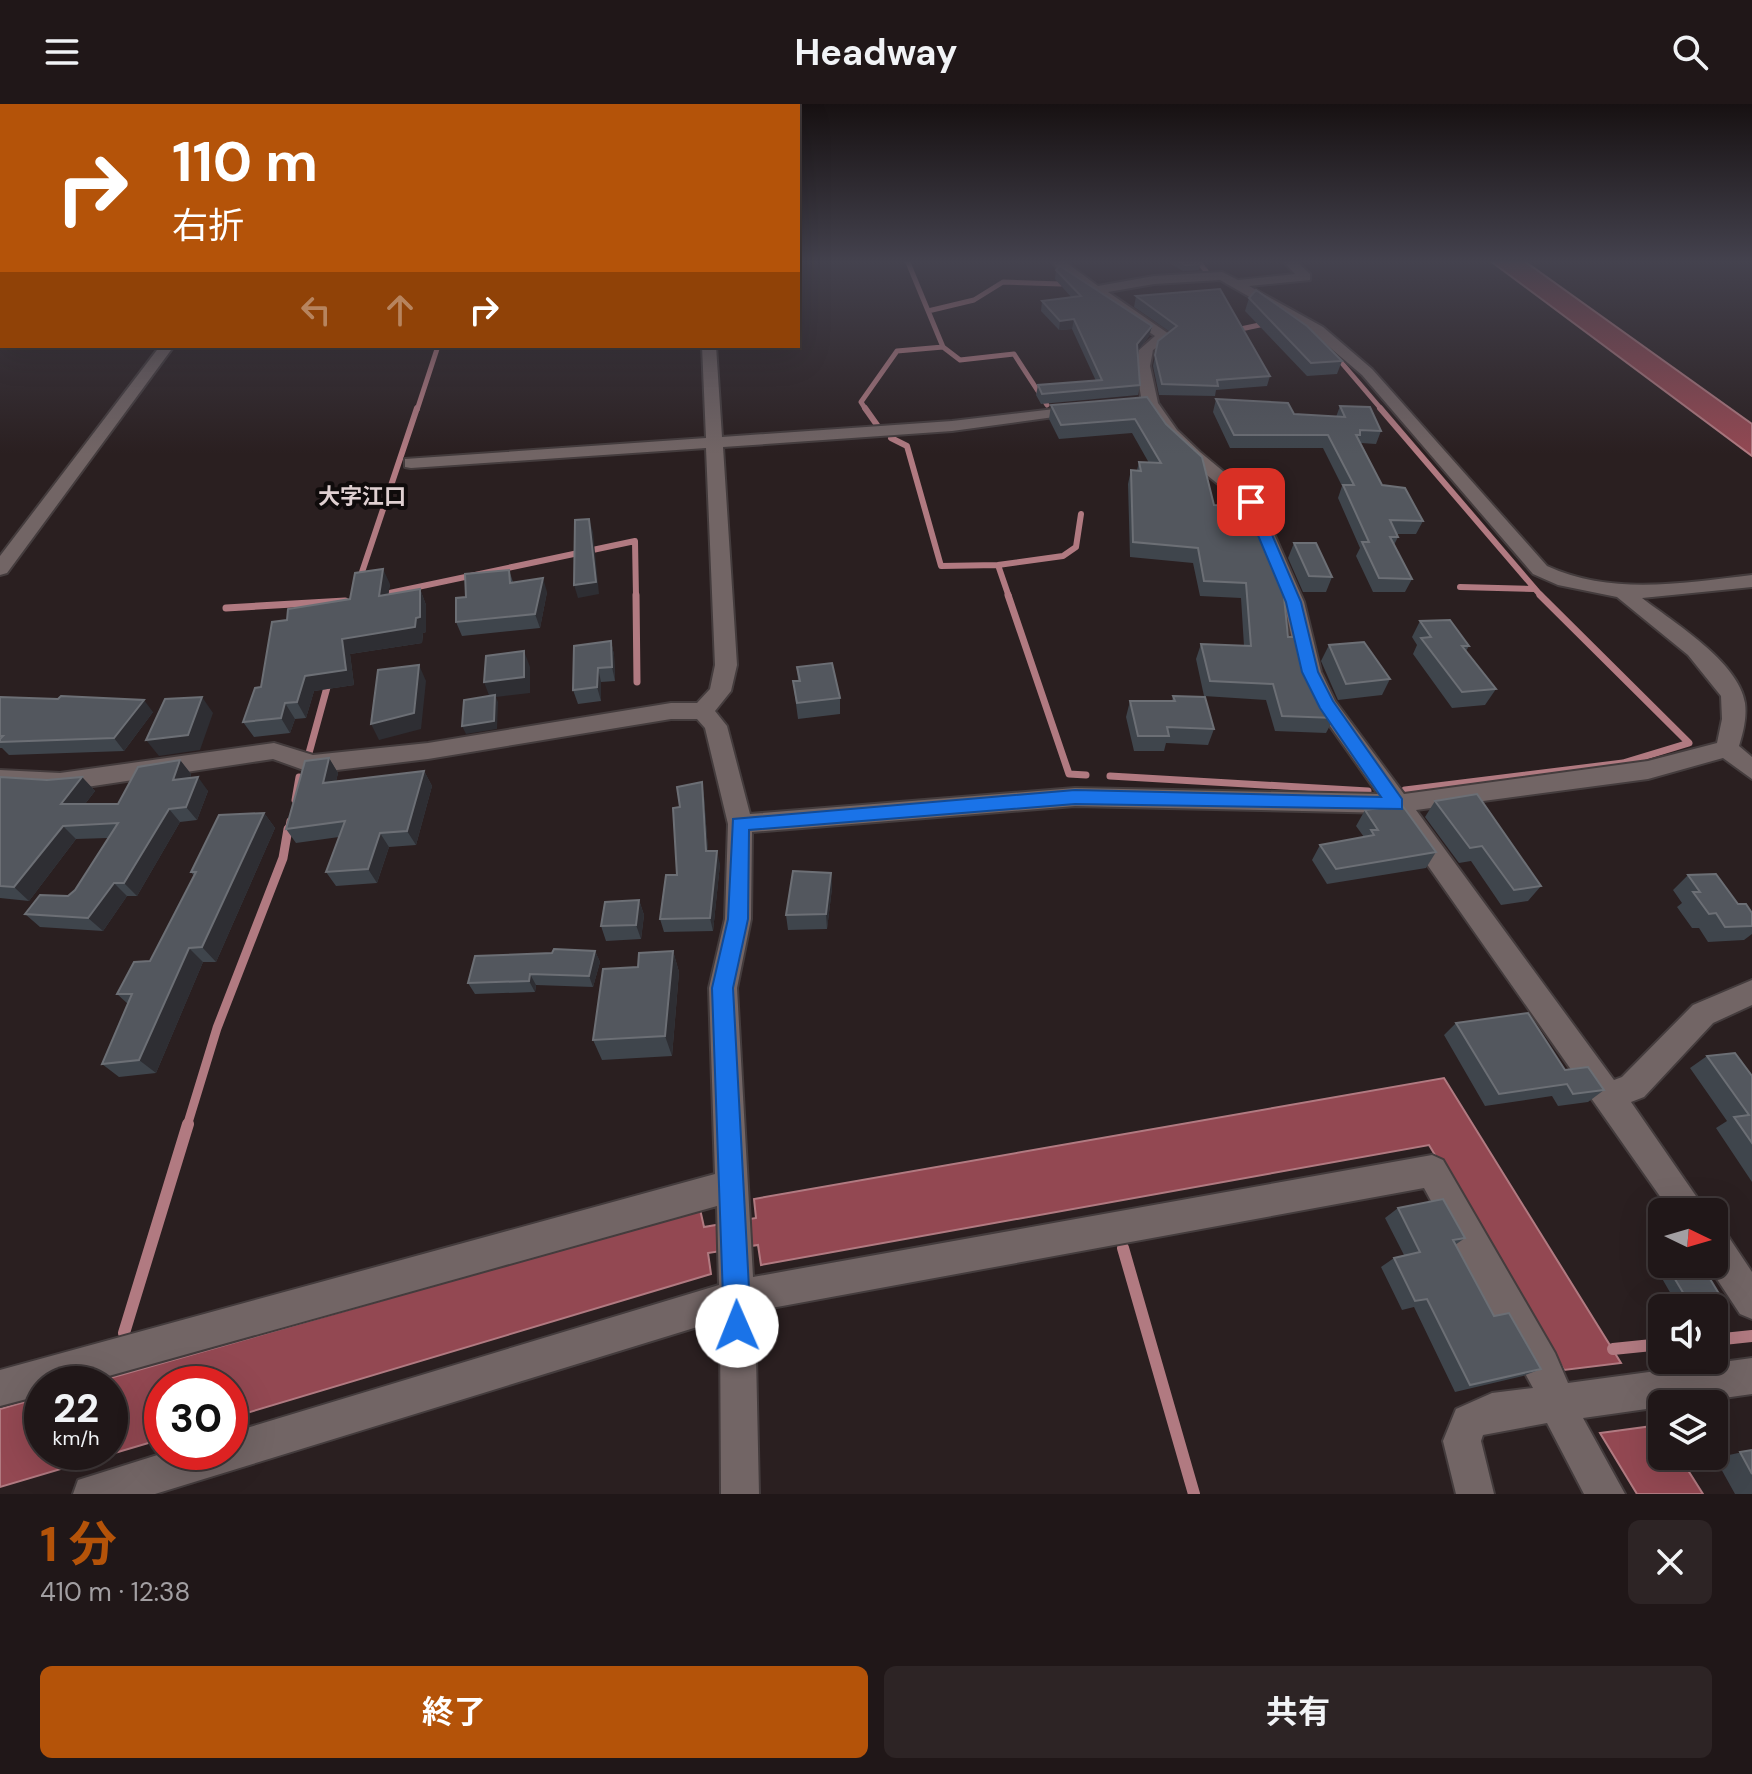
<!DOCTYPE html>
<html lang="ja">
<meta charset="utf-8">
<style>
:root{--surface:#201718;--page:#2d2425;--text:#f1f3f6;--muted:#a29fa2;--line:#3d3637;--accent:#b45309}
body{margin:0;font-family:"DM Sans","Noto Sans JP",sans-serif;background:var(--page);color:var(--text);height:100vh;display:flex;flex-direction:column;font-size:30px;white-space:nowrap}
*{box-sizing:border-box;margin:0}
p{font-size:26px;color:var(--muted)}
.icon{flex:none;width:44px;height:44px;fill:none;stroke:currentColor;stroke-width:2;stroke-linecap:round;stroke-linejoin:round}
.map{position:relative;height:1390px;overflow:hidden}
.drawer{display:flex;flex-direction:column;background:var(--surface);flex:1}
.drawer>*{flex:none}
.guide{position:absolute;left:0px;top:0px;width:800px;height:244px;box-shadow:0 8px 32px #0002,0 0 0 2px var(--line);background:#b45309;color:#fff;overflow:hidden}
.needle{width:52px;rotate:95deg}
.fabs{position:absolute;left:1648px;top:1094px;display:grid;gap:16px}
.fabs a{display:grid;place-items:center;width:80px;height:80px;border-radius:12px;background:var(--surface);box-shadow:0 8px 32px #0002,0 0 0 2px var(--line);font-size:40px}
.speed{position:absolute;left:24px;top:1262px;display:flex;gap:16px;font-size:40px;font-weight:700;text-align:center}
.speed>*{display:grid;place-content:center;width:104px;height:104px;border-radius:50%;background:var(--surface);box-shadow:0 8px 32px #0002,0 0 0 2px var(--line);line-height:1}
.speed small{font-size:20px;font-weight:400}
.speed .limit{border:12px solid #d22;background:#fff;color:#111}
.pin{position:absolute;display:grid;place-items:center;width:68px;height:68px;color:#fff;margin:-34px;border-radius:16px;box-shadow:0 4px 12px #0006}
.me{position:absolute;width:88px;margin:-44px;rotate:359deg;stroke-linejoin:round;filter:drop-shadow(0 0 6px #0008)}
.turn{display:flex;align-items:center;gap:28px;height:168px;padding:0 40px;font-size:36px}
.turn .icon{width:104px;height:104px;stroke-width:2.5}
.turn b{display:block;font-size:56px;line-height:68px}
.lanes{display:flex;align-items:center;height:76px;padding:0 40px;background:#0003;justify-content:center;gap:40px;direction:ltr}
.lanes .off{opacity:.35}
.round{display:grid;place-items:center;flex:none;width:84px;height:84px;border-radius:12px;background:var(--page)}
.overview{display:flex;align-items:center;justify-content:space-between;height:136px;padding:0 40px}
h1{font-size:48px;font-weight:700;line-height:60px;color:var(--accent)}
.button{display:flex;gap:16px;margin-top:auto;padding:16px 40px}
.button a{flex:1;height:92px;border-radius:12px;background:var(--accent);color:#fff;font-size:32px;font-weight:700;line-height:92px;text-align:center}
.button a+a{background:var(--page);color:var(--text)}
header{display:flex;justify-content:space-between;align-items:center;height:104px;padding:0 40px;background:var(--surface);font-size:36px;font-weight:700}
.map>svg:first-child{display:block}
.water{fill:#934852;stroke:#b17a81;stroke-width:2}
.lines{fill:none;stroke-linecap:round;stroke-linejoin:round}
.stream-far4{stroke:#b17a81;stroke-width:5}
.stream-far3{stroke:#b17a81;stroke-width:6}
.stream-far2{stroke:#b17a81;stroke-width:7}
.stream-far1{stroke:#b17a81;stroke-width:9}
.stream{stroke:#b17a81;stroke-width:12}
.street-casing{stroke:#443c3d;stroke-width:4}
.street{fill:#726565;fill-rule:evenodd}
.wall{fill:#3f454c}
.shaded-wall{fill:#2e2e33}
.building{fill:#53575e;stroke:#6c6f75;stroke-width:2}
.route{fill:#1a73e8;stroke:#114b97;stroke-width:2}
.labels{text-anchor:middle;dominant-baseline:central;stroke-width:8;stroke-linejoin:round;paint-order:stroke}
.far-quarter-label{font-size:22px;font-weight:bold;fill:#dfd0d1;stroke:#0f0b0b}
</style>
<header><svg class="icon" aria-label="menu" viewBox="0 0 24 24"><path d="M4 6h16M4 12h16M4 18h16"/></svg>Headway<svg class="icon" aria-label="search" viewBox="0 0 24 24"><circle cx="10" cy="10" r="6"/><path d="M15 15l6 6"/></svg></header>
<div class="map">
<svg width="1752" height="1390" viewBox="0 0 1752 1390">
<rect width="100%" height="100%" fill="#2a1f20"/>
<path class="water" d="M 1489,156 L 1523,156 L 1752,320 L 1752,352 Z
M 1444,974 L 1621,1259 L 1564,1266 L 1429,1041 L 761,1161 L 758,1141 L 708,1149 L 711,1170 L 230,1314 L 230,1280 L 162,1280 L 162,1335 L 0,1383 L 0,1305 L 42,1293 L 42,1348 L 110,1348 L 110,1280 L 89,1280 L 700,1105 L 704,1123 L 756,1114 L 754,1095 Z
M 1660,1321 L 1662,1352 L 1679,1352 L 1703,1390 L 1637,1390 L 1600,1329 Z"/>
<g class="lines">
<path class="stream-far4" d="M 1197,156 L 1206,167
M 928,207 L 974,196 L 1003,178 L 1061,180
M 1236,226 L 1269,219
M 943,243 L 960,256 L 1014,250 L 1047,301
M 1335,251 L 1382,306
M 417,306 L 438,242
M 866,306 L 861,298 L 897,247 L 943,243 L 907,156"/>
<path class="stream-far3" d="M 865,304 L 877,321
M 1380,304 L 1542,493
M 891,334 L 907,342 L 941,462 L 998,461
M 359,477 L 417,304
M 1460,483 L 1534,485
M 380,491 L 635,437 L 636,493
M 1009,493 L 998,461 L 1063,452 L 1076,443 L 1081,410"/>
<path class="stream-far2" d="M 636,491 L 637,578
M 1008,491 L 1069,670 L 1086,671
M 226,504 L 345,497
M 309,649 L 329,576
M 1110,672 L 1368,687
M 1405,686 L 1623,659 L 1689,639 L 1540,491
M 295,696 L 299,673
M 288,727 L 290,717"/>
<path class="stream-far1" d="M 187,1022 L 217,924 L 283,754 L 288,725"/>
<path class="stream" d="M 1123,1144 L 1194,1390
M 124,1229 L 188,1020
M 1714,1236 L 1752,1232
M 1613,1245 L 1662,1240"/>
<g class="street-casing">
<path id="street" d="M 1050,156 L 1063,156 L 1098,182 L 1154,172 L 1222,168 L 1238,176 L 1295,170 L 1282,156 L 1295,156 L 1310,170 L 1310,176 L 1249,182 L 1323,223 L 1372,265 L 1547,462 C 1613,492 1682,479 1752,471 L 1752,483 L 1642,494 C 1673,518 1739,558 1745,599 C 1747,614 1743,629 1739,642 L 1752,653 L 1752,675 L 1723,654 L 1648,675 L 1416,706 L 1614,976 L 1622,973 L 1693,901 L 1752,876 L 1752,901 L 1713,919 L 1644,993 L 1631,998 L 1707,1108 L 1671,1108 L 1391,709 L 1075,702 L 752,728 L 751,815 L 737,884 L 753,1173 L 1432,1051 L 1443,1056 L 1555,1249 L 1568,1279 L 1752,1254 L 1752,1290 L 1583,1314 L 1625,1390 L 1584,1390 L 1547,1319 L 1483,1331 L 1481,1337 L 1494,1390 L 1456,1390 L 1443,1337 L 1456,1305 L 1492,1289 L 1533,1284 L 1424,1084 L 755,1207 L 759,1390 L 721,1390 L 720,1216 L 155,1390 L 73,1390 L 78,1376 L 167,1348 L 230,1348 L 230,1329 L 719,1181 L 717,1102 L 80,1280 L 42,1280 L 42,1291 L 0,1302 L 0,1266 L 715,1070 L 709,884 L 725,815 L 728,720 L 705,624 L 697,615 L 671,615 L 428,655 L 312,669 L 273,655 L 60,687 L 0,684 L 0,666 L 60,669 L 274,639 L 313,651 L 428,639 L 671,599 L 697,599 L 710,585 L 715,561 L 706,344 L 411,364 L 405,363 L 405,355 L 706,334 L 702,242 L 716,242 L 722,333 L 952,317 L 1089,301 L 1091,304 L 1083,309 L 952,327 L 723,343 L 737,561 L 731,587 L 715,607 L 727,622 L 750,710 L 1075,684 L 1378,690 L 1318,605 L 1299,568 L 1284,498 L 1243,400 L 1188,356 L 1165,332 L 1142,299 L 1136,262 L 1139,246 L 1155,232 L 1062,170 ZM 1220,176 L 1313,229 L 1362,271 L 1533,470 L 1558,481 L 1617,493 L 1688,551 L 1721,592 L 1722,615 L 1717,639 L 1648,657 L 1404,690 L 1335,597 L 1321,568 L 1304,498 L 1260,398 L 1200,348 L 1177,326 L 1158,299 L 1150,262 L 1153,246 L 1172,232 L 1108,188 L 1154,180 Z
M 160,242 L 174,242 L 7,469 L 0,471 L 0,452 Z
M 1714,1124 L 1726,1129 L 1752,1168 L 1752,1215 L 1740,1210 L 1707,1160 L 1714,1160 Z"/>
</g>
<use href="#street" class="street"/>
</g>
<path class="wall" d="M 1164,156 L 1197,156 L 1200,160 L 1199,166 L 1183,167 Z
M 1056,166 L 1152,222 L 1149,232 L 1138,247 L 1140,281 L 1138,291 L 1041,300 L 1036,291 L 1038,281 L 1096,277 L 1072,225 L 1059,226 L 1041,207 L 1042,197 L 1072,194 L 1055,175 Z
M 1136,192 L 1270,272 L 1267,282 L 1216,286 L 1215,292 L 1159,291 L 1153,262 L 1158,237 L 1170,228 L 1134,203 Z
M 1249,194 L 1342,257 L 1337,270 L 1307,272 L 1245,207 Z
M 1147,293 L 1214,401 L 1334,614 L 1326,629 L 1275,627 L 1266,596 L 1204,592 L 1196,555 L 1201,540 L 1244,542 L 1241,494 L 1200,492 L 1193,459 L 1130,453 L 1128,380 L 1131,366 L 1137,366 L 1139,358 L 1149,359 L 1132,329 L 1059,335 L 1049,315 L 1051,301 Z
M 1216,295 L 1294,310 L 1336,313 L 1340,302 L 1381,327 L 1376,340 L 1361,339 L 1382,381 L 1423,417 L 1416,430 L 1397,430 L 1398,433 L 1394,441 L 1412,475 L 1405,488 L 1373,488 L 1356,452 L 1360,444 L 1338,394 L 1342,382 L 1323,344 L 1230,344 L 1213,308 Z
M 1294,439 L 1332,473 L 1326,488 L 1303,488 L 1288,454 Z
M 509,466 L 513,478 L 547,488 L 540,524 L 462,532 L 456,518 L 466,493 Z
M 390,480 L 388,491 L 420,485 L 426,501 L 426,528 L 423,529 L 422,539 L 350,550 L 354,581 L 314,587 L 306,614 L 295,615 L 290,629 L 254,633 L 243,618 L 261,583 L 287,516 L 350,495 Z
M 1420,517 L 1469,542 L 1466,547 L 1496,585 L 1485,601 L 1452,604 L 1413,550 L 1417,541 L 1412,533 Z
M 611,537 L 614,551 L 615,577 L 601,578 L 601,597 L 578,600 L 573,586 Z
M 1329,541 L 1390,575 L 1382,591 L 1338,596 L 1321,557 Z
M 797,563 L 840,594 L 840,610 L 798,615 L 793,577 L 798,577 Z
M 1173,592 L 1214,625 L 1208,641 L 1166,639 L 1164,647 L 1134,647 L 1126,613 L 1130,597 L 1172,597 Z
M 0,593 L 153,608 L 124,647 L 9,651 L 2,644 L 0,644 Z
M 329,654 L 338,669 L 336,677 L 424,667 L 432,682 L 416,741 L 389,743 L 377,779 L 336,782 L 326,768 L 339,733 L 296,739 L 286,725 Z
M 180,656 L 191,670 L 190,674 L 208,687 L 197,716 L 180,718 L 137,792 L 127,792 L 103,827 L 40,823 L 25,810 L 68,792 L 75,786 L 108,734 L 76,735 L 29,797 L 0,794 L 0,673 L 47,676 L 82,673 L 95,687 L 85,700 L 118,700 Z
M 702,678 L 704,692 L 708,747 L 720,760 L 713,827 L 664,828 L 660,815 L 677,771 L 680,703 Z
M 1435,697 L 1541,782 L 1528,797 L 1501,801 L 1471,757 L 1459,759 L 1425,713 Z
M 1365,706 L 1436,748 L 1426,764 L 1327,780 L 1312,756 L 1320,741 L 1364,733 L 1356,722 Z
M 264,709 L 275,724 L 216,858 L 203,858 L 156,969 L 119,973 L 102,960 L 128,900 L 117,890 L 150,857 L 194,772 L 191,768 Z
M 831,769 L 832,784 L 827,825 L 788,826 L 786,811 Z
M 1688,771 L 1752,809 L 1752,830 L 1744,836 L 1708,838 L 1699,824 L 1692,824 L 1677,803 L 1682,799 L 1673,786 Z
M 639,796 L 644,811 L 641,835 L 606,837 L 601,822 Z
M 595,847 L 600,858 L 593,883 L 536,881 L 535,888 L 475,890 L 468,879 L 552,849 Z
M 673,847 L 679,868 L 672,952 L 602,956 L 593,936 L 638,863 Z
M 1456,919 L 1565,966 L 1604,986 L 1588,998 L 1558,1002 L 1552,992 L 1485,1002 L 1444,931 Z
M 1707,952 L 1752,972 L 1752,1078 L 1716,1024 L 1727,1017 L 1690,964 Z
M 1398,1104 L 1465,1134 L 1455,1141 L 1494,1212 L 1541,1265 L 1523,1272 L 1455,1288 L 1414,1203 L 1402,1206 L 1381,1163 L 1394,1154 L 1404,1151 L 1385,1114 Z
M 1663,1160 L 1701,1160 L 1724,1198 L 1713,1202 L 1679,1204 L 1656,1164 Z
M 1752,1346 L 1752,1390 L 1735,1390 L 1715,1354 Z"/>
<path class="shaded-wall" d="M 1074,215 L 1072,225 L 1059,226 L 1060,217 Z
M 1152,222 L 1149,232 L 1135,250 L 1137,240 Z
M 589,415 L 593,428 L 599,490 L 578,494 L 574,481 Z
M 383,465 L 390,480 L 386,508 L 379,492 Z
M 543,474 L 547,488 L 540,524 L 535,510 Z
M 420,485 L 426,501 L 426,528 L 423,529 L 422,539 L 350,550 L 354,581 L 314,587 L 306,614 L 297,598 L 305,572 L 342,535 Z
M 611,537 L 614,551 L 615,577 L 612,563 Z
M 524,547 L 530,563 L 530,589 L 496,593 L 498,598 L 497,625 L 466,630 L 462,622 L 490,594 L 484,578 Z
M 419,561 L 426,577 L 421,625 L 379,636 L 371,620 Z
M 598,564 L 601,578 L 601,597 L 597,583 Z
M 202,593 L 213,609 L 200,646 L 159,652 L 146,636 Z
M 144,596 L 153,608 L 124,647 L 114,634 Z
M 285,599 L 295,615 L 290,629 L 281,614 Z
M 329,654 L 338,669 L 332,693 L 323,679 Z
M 180,656 L 191,670 L 184,690 L 173,676 Z
M 424,667 L 432,682 L 416,741 L 407,727 Z
M 82,673 L 95,687 L 74,714 L 61,700 Z
M 198,673 L 208,687 L 197,716 L 186,703 Z
M 702,678 L 704,692 L 709,760 L 706,747 Z
M 169,705 L 180,718 L 137,792 L 124,779 Z
M 264,709 L 275,724 L 216,858 L 202,843 Z
M 63,722 L 76,735 L 29,797 L 14,783 Z
M 380,729 L 389,743 L 377,779 L 368,765 Z
M 717,747 L 720,760 L 713,827 L 710,814 Z
M 831,769 L 832,784 L 827,825 L 826,810 Z
M 114,779 L 127,792 L 103,827 L 88,814 Z
M 639,796 L 644,811 L 641,835 L 636,821 Z
M 189,844 L 203,858 L 156,969 L 139,956 Z
M 595,847 L 600,858 L 593,883 L 589,872 Z
M 673,847 L 679,868 L 672,952 L 665,932 Z
M 530,870 L 536,881 L 535,888 L 529,877 Z"/>
<path class="building" d="M 1177,156 L 1197,156 L 1200,160 L 1185,161 Z
M 1060,162 L 1152,222 L 1137,240 L 1140,281 L 1042,290 L 1038,281 L 1102,276 L 1074,215 L 1060,217 L 1042,197 L 1081,192 L 1056,166 Z
M 1220,185 L 1270,272 L 1217,276 L 1218,282 L 1162,280 L 1155,251 L 1158,237 L 1177,222 L 1136,192 Z
M 1256,186 L 1307,222 L 1342,257 L 1311,259 L 1249,194 Z
M 1147,293 L 1166,320 L 1202,353 L 1214,401 L 1251,403 L 1282,473 L 1288,533 L 1294,533 L 1301,544 L 1334,614 L 1282,612 L 1273,580 L 1210,577 L 1201,540 L 1251,542 L 1246,479 L 1204,477 L 1198,444 L 1133,438 L 1131,366 L 1141,367 L 1139,358 L 1161,359 L 1135,315 L 1061,321 L 1051,301 Z
M 1216,295 L 1288,299 L 1294,310 L 1345,313 L 1340,302 L 1370,303 L 1381,327 L 1360,326 L 1360,331 L 1356,331 L 1382,381 L 1405,384 L 1423,417 L 1390,416 L 1398,433 L 1390,433 L 1412,475 L 1379,474 L 1362,438 L 1369,438 L 1343,381 L 1354,381 L 1328,331 L 1234,331 Z
M 589,415 L 596,478 L 574,481 L 575,416 Z
M 1294,439 L 1316,439 L 1332,473 L 1309,472 Z
M 383,465 L 379,492 L 420,485 L 420,513 L 416,514 L 415,523 L 342,535 L 346,566 L 305,572 L 297,598 L 285,599 L 281,614 L 243,618 L 255,584 L 261,583 L 272,518 L 287,516 L 288,505 L 350,495 L 355,469 Z
M 509,466 L 510,479 L 543,474 L 535,510 L 456,518 L 456,494 L 466,493 L 465,470 Z
M 1450,516 L 1469,542 L 1462,542 L 1496,585 L 1462,588 L 1421,534 L 1431,533 L 1420,517 Z
M 611,537 L 612,563 L 598,564 L 597,583 L 573,586 L 574,542 Z
M 1364,538 L 1390,575 L 1346,580 L 1329,541 Z
M 524,547 L 524,573 L 484,578 L 486,552 Z
M 832,559 L 840,594 L 797,599 L 793,577 L 800,577 L 797,563 Z
M 419,561 L 414,609 L 371,620 L 378,566 Z
M 495,591 L 494,617 L 462,622 L 464,596 Z
M 61,592 L 144,596 L 114,634 L 0,638 L 0,635 L 3,632 L 0,632 L 0,593 L 58,595 Z
M 1173,592 L 1205,593 L 1214,625 L 1167,623 L 1169,632 L 1138,632 L 1130,597 L 1175,597 Z
M 202,593 L 188,631 L 146,636 L 165,595 Z
M 329,654 L 323,679 L 424,667 L 407,727 L 380,729 L 368,765 L 326,768 L 345,717 L 286,725 L 305,657 Z
M 180,656 L 173,676 L 198,673 L 186,703 L 169,705 L 124,779 L 114,779 L 88,814 L 25,810 L 40,791 L 68,792 L 75,786 L 118,719 L 63,722 L 14,783 L 0,782 L 0,673 L 47,676 L 82,673 L 61,700 L 118,700 L 138,663 Z
M 702,678 L 706,747 L 717,747 L 710,814 L 660,815 L 666,771 L 677,771 L 673,704 L 680,703 L 677,683 Z
M 1477,690 L 1541,782 L 1514,786 L 1482,742 L 1470,744 L 1435,697 Z
M 1402,701 L 1436,748 L 1336,765 L 1320,741 L 1374,731 L 1371,726 L 1378,726 L 1365,706 Z
M 264,709 L 202,843 L 189,844 L 139,956 L 102,960 L 132,890 L 117,890 L 134,858 L 150,857 L 196,768 L 191,768 L 219,711 Z
M 793,767 L 831,769 L 826,810 L 786,811 Z
M 1716,770 L 1738,800 L 1746,800 L 1752,809 L 1752,822 L 1725,823 L 1716,809 L 1709,810 L 1693,788 L 1700,788 L 1688,771 Z
M 639,796 L 636,821 L 601,822 L 605,798 Z
M 554,845 L 595,847 L 589,872 L 530,870 L 529,877 L 468,879 L 475,852 L 552,849 Z
M 673,847 L 665,932 L 593,936 L 603,865 L 638,863 L 639,849 Z
M 1528,909 L 1565,966 L 1588,963 L 1604,986 L 1573,990 L 1567,980 L 1499,990 L 1456,919 Z
M 1735,949 L 1752,972 L 1752,1039 L 1734,1013 L 1749,1011 L 1707,952 Z
M 1443,1095 L 1465,1134 L 1453,1136 L 1494,1212 L 1509,1209 L 1541,1265 L 1470,1281 L 1427,1195 L 1415,1197 L 1394,1154 L 1420,1148 L 1398,1104 Z
M 1666,1160 L 1701,1160 L 1724,1198 L 1691,1202 Z
M 1752,1346 L 1752,1370 L 1740,1348 Z"/>
<linearGradient id="sky" x2="0" y2="1"><stop stop-color="#171112"/><stop offset="0.45" stop-color="#44424e"/><stop offset="1" stop-color="#44424e" stop-opacity="0"/></linearGradient>
<rect width="1752" height="350" fill="url(#sky)"/>
<path class="route" d="M 1246,395 L 1258,398 L 1301,498 L 1318,568 L 1333,597 L 1402,695 L 1402,705 L 1075,700 L 749,726 L 748,815 L 733,884 L 751,1222 L 747,1231 L 737,1235 L 728,1231 L 724,1222 L 712,884 L 728,815 L 733,715 L 1075,686 L 1381,693 L 1320,604 L 1302,568 L 1286,498 L 1244,398 Z"/>
<g class="labels">
<g class="far-quarter-label">
<text x="362" y="392">大字江口</text>
</g>
</g>
</svg>
<div class="fabs">
<a><svg class="needle" viewBox="-14 -14 28 28"><path d="M0-13l5 13h-10z" fill="#e53935"/><path d="M0 13l5-13h-10z" fill="#a29fa2"/></svg></a>
<a><svg class="icon" aria-label="sound" viewBox="0 0 24 24"><path d="M4 9h4l5-4v14l-5-4H4zM17 9q2 3 0 6"/></svg></a>
<a><svg class="icon" aria-label="layers" viewBox="0 0 24 24"><path d="M12 4l9 5-9 5-9-5zM3 14l9 5 9-5"/></svg></a>
</div>
<div class="speed"><div>22<small>km/h</small></div><div class="limit">30</div></div>
<div class="pin" style="left:1251px;top:398px;background:#d93025"><svg class="icon" aria-label="arrive" viewBox="0 0 24 24"><path d="M6 21V4h12l-3 4 3 4H6"/></svg></div>
<svg class="me" style="left:737px;top:1222px" viewBox="-20 -20 40 40"><circle r="19" fill="#fff"/><path d="M0-13L10 11 0 6-10 11z" fill="#1a73e8"/></svg>
<div class="guide">
<div class="turn"><svg class="icon" aria-label="right" viewBox="0 0 24 24"><path d="M7 20v-9h11M14 6l5 5-5 5"/></svg><div><b>110 m</b>右折</div></div>
<div class="lanes"><svg class="icon off" aria-label="left" viewBox="0 0 24 24"><path d="M17 20v-9H6M10 6l-5 5 5 5"/></svg><svg class="icon off" aria-label="ahead" viewBox="0 0 24 24"><path d="M12 20V5M6 11l6-6 6 6"/></svg><svg class="icon" aria-label="right" viewBox="0 0 24 24"><path d="M7 20v-9h11M14 6l5 5-5 5"/></svg></div>
</div>
</div>
<section class="drawer">
<div class="overview"><div><h1>1 分</h1><p>410 m · 12:38</p></div><a class="round"><svg class="icon" aria-label="close" viewBox="0 0 24 24"><path d="M6 6l12 12M18 6L6 18"/></svg></a></div>
<div class="button"><a>終了</a><a>共有</a></div>
</section>
